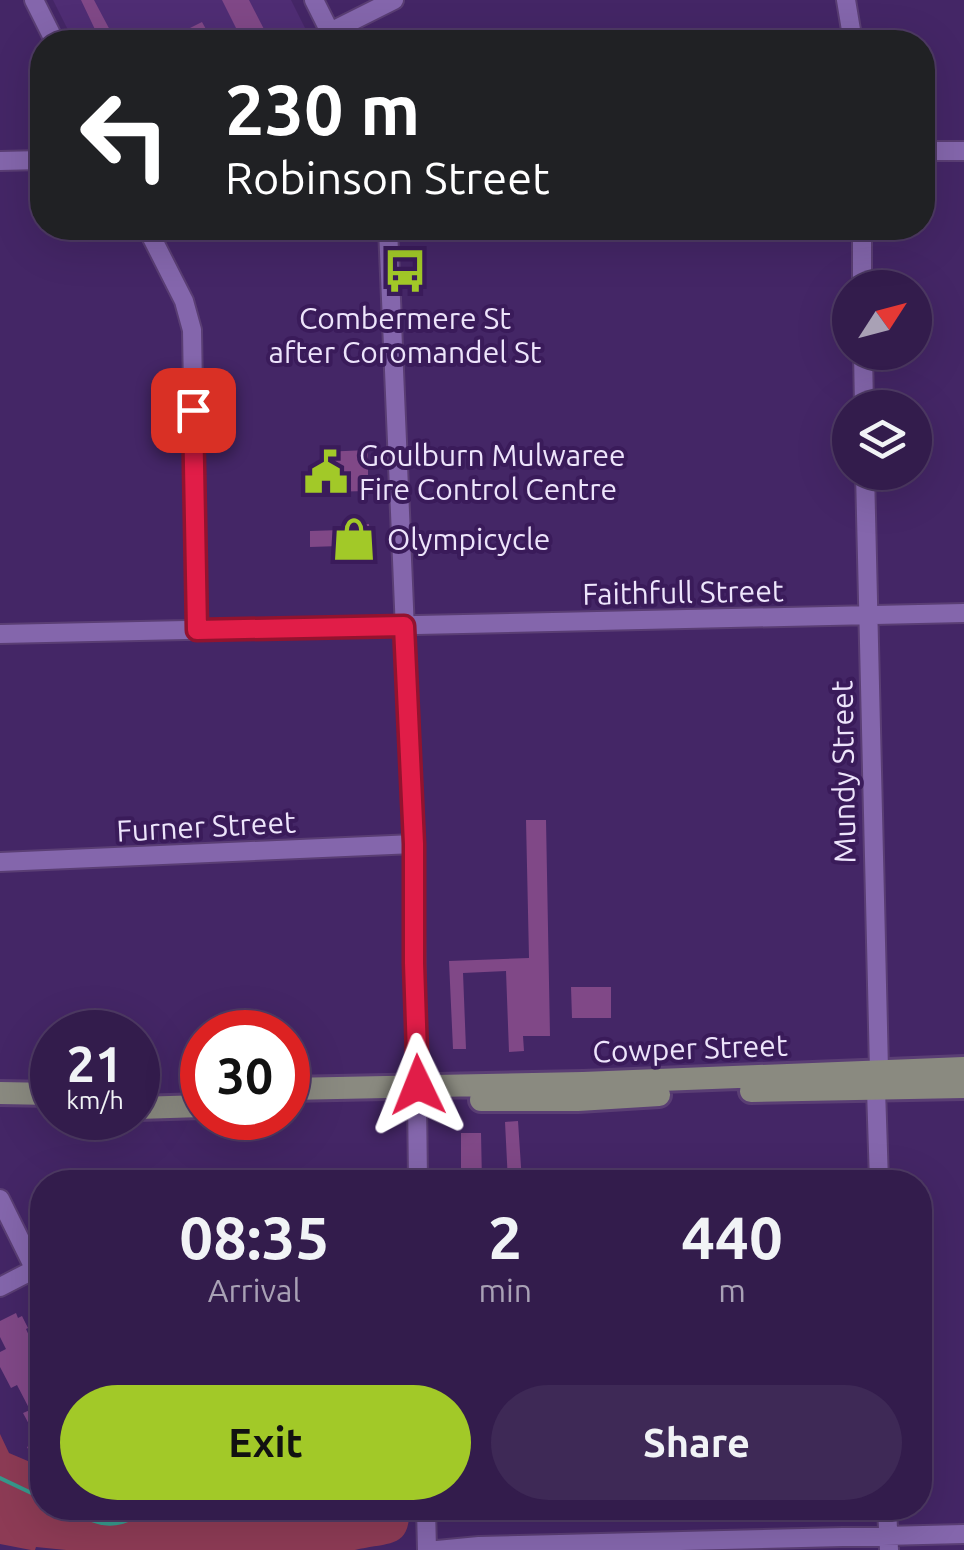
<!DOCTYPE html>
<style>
:root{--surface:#331c4c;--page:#3e2956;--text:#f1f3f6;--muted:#a9a1b5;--line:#4e3a64;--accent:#a2c928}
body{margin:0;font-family:Ubuntu,sans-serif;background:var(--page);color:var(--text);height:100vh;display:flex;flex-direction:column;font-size:38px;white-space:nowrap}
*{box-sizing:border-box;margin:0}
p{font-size:32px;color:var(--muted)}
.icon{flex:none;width:55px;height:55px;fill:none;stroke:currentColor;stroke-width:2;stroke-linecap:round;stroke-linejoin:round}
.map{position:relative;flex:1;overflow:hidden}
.details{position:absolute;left:30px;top:1170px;width:902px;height:350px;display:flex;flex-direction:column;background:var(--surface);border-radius:40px;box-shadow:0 10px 40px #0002,0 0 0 2px var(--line)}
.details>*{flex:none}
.hud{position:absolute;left:30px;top:30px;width:905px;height:210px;border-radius:40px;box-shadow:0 10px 40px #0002,0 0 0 2px var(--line);background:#202124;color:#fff;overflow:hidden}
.needle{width:65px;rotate:54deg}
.tools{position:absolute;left:832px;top:270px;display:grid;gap:20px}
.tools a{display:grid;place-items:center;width:100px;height:100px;border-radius:50%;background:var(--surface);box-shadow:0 10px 40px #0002,0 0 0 2px var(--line);font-size:50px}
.speed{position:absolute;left:30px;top:1010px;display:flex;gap:20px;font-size:50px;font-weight:700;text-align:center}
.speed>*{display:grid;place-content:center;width:130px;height:130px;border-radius:50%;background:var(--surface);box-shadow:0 10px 40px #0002,0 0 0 2px var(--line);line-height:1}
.speed small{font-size:25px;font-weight:400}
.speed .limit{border:15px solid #d22;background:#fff;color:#111}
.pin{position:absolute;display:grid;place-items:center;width:85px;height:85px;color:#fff;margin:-42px;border-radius:20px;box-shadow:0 5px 15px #0006}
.me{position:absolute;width:110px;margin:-55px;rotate:358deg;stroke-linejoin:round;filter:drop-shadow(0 0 8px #0008)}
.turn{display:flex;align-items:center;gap:35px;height:210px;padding:0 30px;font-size:45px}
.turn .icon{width:130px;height:130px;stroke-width:2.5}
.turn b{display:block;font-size:70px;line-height:85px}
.eta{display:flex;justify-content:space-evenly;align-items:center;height:170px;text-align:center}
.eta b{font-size:60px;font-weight:700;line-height:70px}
.cta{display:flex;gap:20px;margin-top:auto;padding:20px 30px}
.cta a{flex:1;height:115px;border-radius:60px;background:var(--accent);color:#111;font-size:40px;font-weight:700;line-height:115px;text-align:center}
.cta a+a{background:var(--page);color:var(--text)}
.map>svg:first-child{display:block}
.built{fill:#4f2d74}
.green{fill:#8d3b55}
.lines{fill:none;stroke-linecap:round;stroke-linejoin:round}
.stream{stroke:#36998c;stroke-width:4}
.building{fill:#804887}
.minor-casing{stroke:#5a3e74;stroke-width:22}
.major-casing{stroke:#5a3e74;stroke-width:28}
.minor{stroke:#8466ac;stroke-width:18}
.major{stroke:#8a8a80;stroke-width:22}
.route-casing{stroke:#92132f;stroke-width:25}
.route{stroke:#e11d48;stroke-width:18}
.labels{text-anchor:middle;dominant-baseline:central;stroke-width:8;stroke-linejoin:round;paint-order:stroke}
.poi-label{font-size:30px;fill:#ede4fb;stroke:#3a1b5a;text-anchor:start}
.street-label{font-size:30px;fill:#ede4fb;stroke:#3a1b5a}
</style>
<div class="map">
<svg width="964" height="1550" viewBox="0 0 964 1550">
<rect width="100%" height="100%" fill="#442666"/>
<path class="built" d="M 53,0 L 291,0 L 312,42 L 74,42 Z"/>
<path class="green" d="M 0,1434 L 9,1453 L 42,1467 L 42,1508 L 409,1508 C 411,1549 388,1542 355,1550 L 66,1550 L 36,1547 L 35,1550 L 31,1550 L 0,1544 Z"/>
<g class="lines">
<path class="stream" d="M 0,1478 L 42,1498
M 64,1508 C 104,1526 111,1532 151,1508"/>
</g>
<path class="building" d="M 81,0 L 94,0 L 112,34 L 100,40 Z
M 222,0 L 249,0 L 268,37 L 257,42 L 243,42 Z
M 202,22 L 213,42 L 162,42 Z
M 368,450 L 368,491 L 323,492 L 322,452 Z
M 369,524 L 370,545 L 310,547 L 310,531 L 341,530 L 341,525 Z
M 526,820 L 546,820 L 550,1036 L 523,1036 L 524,1051 L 509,1052 L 506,971 L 463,973 L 466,1049 L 453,1049 L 449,961 L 529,958 Z
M 571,987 L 611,987 L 611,1018 L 572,1018 Z
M 518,1121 L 522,1182 L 508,1182 L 505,1122 Z
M 461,1133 L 481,1133 L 482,1182 L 461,1182 Z
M 16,1313 L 18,1318 L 22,1316 L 28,1328 L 26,1329 L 36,1351 L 31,1353 L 42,1376 L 42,1452 L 33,1458 L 27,1447 L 38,1441 L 23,1413 L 30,1410 L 17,1385 L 11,1388 L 0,1367 L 0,1352 L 6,1349 L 0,1337 L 0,1321 Z"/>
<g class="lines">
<g class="minor-casing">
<path id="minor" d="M 34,0 L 55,42
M 314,0 L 335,42
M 846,0 L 853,42
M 330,32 L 394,0
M 922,151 L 964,151
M 0,161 L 42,160
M 147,228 L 184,301 L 192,330 L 197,630
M 388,228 L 414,844 L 418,1182
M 862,228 L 862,288
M 863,352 L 864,408
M 865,472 L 879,1070
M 0,634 L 964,613
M 0,862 L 414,844
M 876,1089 L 879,1182
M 0,1199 L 42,1284
M 0,1287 L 35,1269
M 426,1508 L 427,1550
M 887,1508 L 889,1550
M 437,1550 L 479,1546 L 964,1534"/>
</g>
<g class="major-casing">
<path id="major" d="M 288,1089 L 583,1083 L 964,1068
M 751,1091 L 964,1087
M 0,1093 L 52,1094
M 481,1100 L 578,1100 L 659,1095
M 138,1108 L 202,1106"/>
</g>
<use href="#minor" class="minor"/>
<use href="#major" class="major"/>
</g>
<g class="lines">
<g class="route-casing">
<path id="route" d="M 193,410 L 197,630 L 404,626 L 414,844 L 414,963 L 418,1085"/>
</g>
<use href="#route" class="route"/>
</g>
<defs>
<g id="bus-bare" transform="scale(3.45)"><path d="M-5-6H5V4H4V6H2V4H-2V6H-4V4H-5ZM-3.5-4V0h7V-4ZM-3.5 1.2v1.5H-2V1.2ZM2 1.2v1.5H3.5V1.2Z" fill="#a2c928" stroke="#3a1b5a" stroke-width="2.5" paint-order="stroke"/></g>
<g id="civic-bare" transform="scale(3.45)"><path d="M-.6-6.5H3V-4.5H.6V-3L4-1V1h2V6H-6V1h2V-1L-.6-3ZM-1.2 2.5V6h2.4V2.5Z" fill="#a2c928" stroke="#3a1b5a" stroke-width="2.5" paint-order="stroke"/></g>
<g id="shop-bare" transform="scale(3.45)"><path d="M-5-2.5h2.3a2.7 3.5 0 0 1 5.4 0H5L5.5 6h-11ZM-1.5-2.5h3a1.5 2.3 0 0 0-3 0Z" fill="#a2c928" stroke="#3a1b5a" stroke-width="2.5" paint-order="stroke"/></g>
</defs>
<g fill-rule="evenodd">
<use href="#bus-bare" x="405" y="271"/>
<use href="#civic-bare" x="326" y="472"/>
<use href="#shop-bare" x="354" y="539"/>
</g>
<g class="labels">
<g class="poi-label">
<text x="405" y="318" text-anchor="middle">Combermere St<tspan x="405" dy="34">after Coromandel St</tspan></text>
<text x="359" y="455">Goulburn Mulwaree<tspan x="359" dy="34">Fire Control Centre</tspan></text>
<text x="387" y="539">Olympicycle</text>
</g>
<g class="street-label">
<text transform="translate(683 592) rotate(-1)">Faithfull Street</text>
<text transform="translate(843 772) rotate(-91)">Mundy Street</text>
<text transform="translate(206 826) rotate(-3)">Furner Street</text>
<text transform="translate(690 1048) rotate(-2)">Cowper Street</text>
</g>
</g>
</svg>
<div class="tools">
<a><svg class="needle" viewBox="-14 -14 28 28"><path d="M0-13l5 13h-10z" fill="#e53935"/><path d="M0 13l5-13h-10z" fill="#a9a1b5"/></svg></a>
<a><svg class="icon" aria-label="layers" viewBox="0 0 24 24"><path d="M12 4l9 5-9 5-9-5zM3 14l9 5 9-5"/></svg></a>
</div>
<div class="speed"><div>21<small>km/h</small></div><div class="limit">30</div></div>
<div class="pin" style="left:193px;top:410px;background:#d93025"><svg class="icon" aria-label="arrive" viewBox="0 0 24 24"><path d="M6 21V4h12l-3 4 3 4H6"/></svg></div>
<svg class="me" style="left:418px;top:1085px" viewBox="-20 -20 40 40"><path d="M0-17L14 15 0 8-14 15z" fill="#e11d48" stroke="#fff" stroke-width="4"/></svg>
<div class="hud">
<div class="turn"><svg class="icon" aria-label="left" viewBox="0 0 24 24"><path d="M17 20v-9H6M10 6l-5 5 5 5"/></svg><div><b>230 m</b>Robinson Street</div></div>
</div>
<section class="details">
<div class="eta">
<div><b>08:35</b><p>Arrival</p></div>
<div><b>2</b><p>min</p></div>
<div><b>440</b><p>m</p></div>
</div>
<div class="cta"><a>Exit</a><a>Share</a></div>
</section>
</div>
